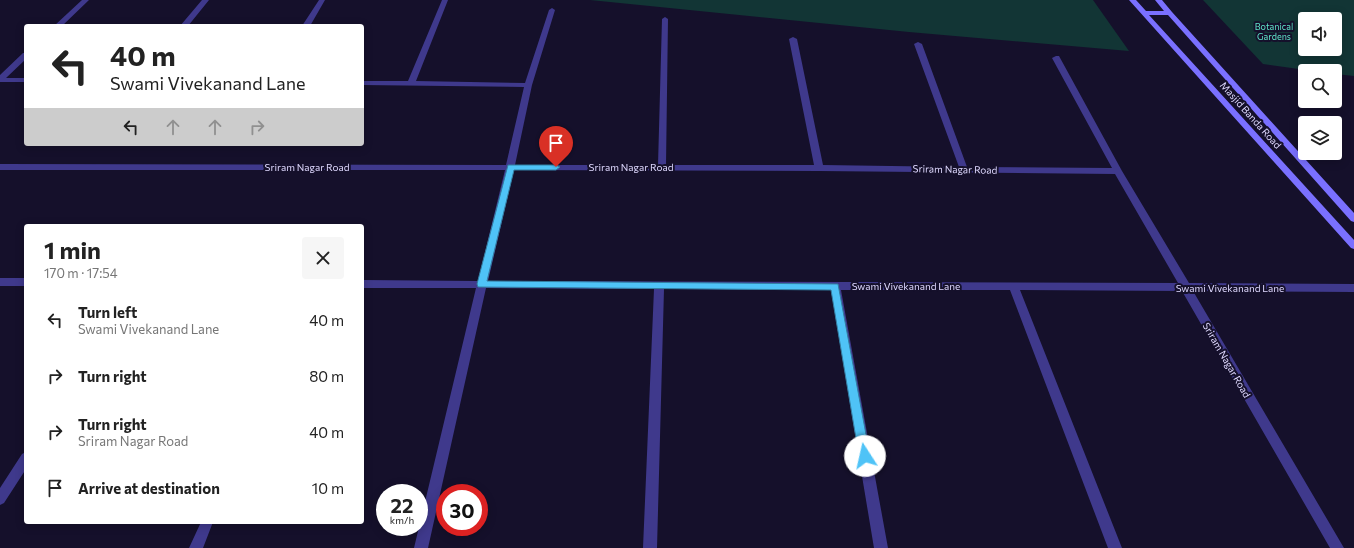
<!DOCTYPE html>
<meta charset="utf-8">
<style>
:root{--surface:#fff;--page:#f6f6f6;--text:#222;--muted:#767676}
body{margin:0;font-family:Commissioner,sans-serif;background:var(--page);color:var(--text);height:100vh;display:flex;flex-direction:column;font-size:15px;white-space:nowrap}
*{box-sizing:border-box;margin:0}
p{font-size:13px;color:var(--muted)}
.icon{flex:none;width:22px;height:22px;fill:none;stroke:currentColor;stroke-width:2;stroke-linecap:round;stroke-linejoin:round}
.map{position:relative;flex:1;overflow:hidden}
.side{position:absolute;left:24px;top:224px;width:340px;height:300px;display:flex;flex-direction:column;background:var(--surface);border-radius:4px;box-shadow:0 2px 10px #0003}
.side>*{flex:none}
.guide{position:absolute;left:24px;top:24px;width:340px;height:122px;border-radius:4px;box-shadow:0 2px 10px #0003;background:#fff;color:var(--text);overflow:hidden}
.tools{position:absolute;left:1298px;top:12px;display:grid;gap:8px}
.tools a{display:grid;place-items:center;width:44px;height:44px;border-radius:4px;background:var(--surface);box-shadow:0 2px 10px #0003;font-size:20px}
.speed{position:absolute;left:376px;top:484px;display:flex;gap:8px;font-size:20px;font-weight:700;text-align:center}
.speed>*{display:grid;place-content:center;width:52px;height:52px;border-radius:50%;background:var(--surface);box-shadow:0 2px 10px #0003;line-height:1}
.speed small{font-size:10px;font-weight:400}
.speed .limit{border:6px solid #d22;background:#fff;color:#111}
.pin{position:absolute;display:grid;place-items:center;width:34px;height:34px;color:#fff;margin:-41px -17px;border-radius:50% 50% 50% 0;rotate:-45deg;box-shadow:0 0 4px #0007}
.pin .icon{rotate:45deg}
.me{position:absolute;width:44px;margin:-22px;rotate:350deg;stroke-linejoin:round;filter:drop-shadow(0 0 3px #0008)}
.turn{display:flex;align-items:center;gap:14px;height:84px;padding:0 20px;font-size:18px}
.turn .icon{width:52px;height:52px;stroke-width:2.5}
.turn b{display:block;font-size:28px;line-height:34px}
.lanes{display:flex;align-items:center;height:38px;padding:0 20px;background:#0003;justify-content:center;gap:20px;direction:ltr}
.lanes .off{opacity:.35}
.round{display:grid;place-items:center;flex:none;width:42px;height:42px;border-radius:4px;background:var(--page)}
.summary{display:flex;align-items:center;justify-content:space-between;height:68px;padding:0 20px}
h1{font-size:24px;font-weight:700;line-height:30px}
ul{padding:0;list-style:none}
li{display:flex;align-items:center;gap:12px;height:56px;padding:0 20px}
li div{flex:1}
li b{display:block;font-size:15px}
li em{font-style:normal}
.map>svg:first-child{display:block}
.green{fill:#123535;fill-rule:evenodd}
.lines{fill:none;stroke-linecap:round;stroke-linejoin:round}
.street{fill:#3f398c;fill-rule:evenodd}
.secondary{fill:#7a70ff;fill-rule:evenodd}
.route{fill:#4fc3f7;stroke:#337fa1}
.labels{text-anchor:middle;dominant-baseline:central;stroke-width:4;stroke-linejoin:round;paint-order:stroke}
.far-park-label{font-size:9px;fill:#5fe5c9;stroke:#15102b}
.street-label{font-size:10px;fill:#dfd9ff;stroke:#15102b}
</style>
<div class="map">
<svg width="1354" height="548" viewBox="0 0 1354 548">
<rect width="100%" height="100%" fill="#15102b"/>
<path class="green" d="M 590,0 L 1093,0 L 1129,51 L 909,32 Z
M 1203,0 L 1354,0 L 1354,76 L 1335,74 L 1335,71 L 1313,71 L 1263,64 ZM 1305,19 L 1335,19 L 1335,49 L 1305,49 Z"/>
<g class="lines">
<path class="street" d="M 82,0 L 89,0 L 62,26 L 54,26 Z
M 202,0 L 209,0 L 188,26 L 180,26 Z
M 319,0 L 325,0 L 310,26 L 302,26 Z
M 442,0 L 448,0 L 416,81 L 525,83 L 549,10 L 552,8 L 555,10 L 532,85 L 515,165 L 658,165 L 662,19 L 665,17 L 668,19 L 666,165 L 814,165 L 789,39 L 793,37 L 797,39 L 823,165 L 959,167 L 914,44 L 918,42 L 922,44 L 967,167 L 1112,168 L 1052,58 L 1056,56 L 1059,56 L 1122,171 L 1189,283 L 1354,284 L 1354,292 L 1193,291 L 1344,548 L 1330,548 L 1182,291 L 1020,290 L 1122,548 L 1108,548 L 1010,290 L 841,290 L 888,548 L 874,548 L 831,290 L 664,289 L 657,548 L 643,548 L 654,289 L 486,288 L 428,548 L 414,548 L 476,288 L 362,288 L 362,280 L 478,281 L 505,170 L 0,170 L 0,164 L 506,165 L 524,87 L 362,85 L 362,81 L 408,81 ZM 514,170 L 819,171 L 1115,174 L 1178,283 L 488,281 Z
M 23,53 L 26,53 L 26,59 L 6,78 L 26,78 L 26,82 L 0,82 L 0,75 Z
M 0,278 L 26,278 L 26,286 L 0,286 Z
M 26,452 L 26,469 L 4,503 L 0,505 L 0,488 L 22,454 Z
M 201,522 L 213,522 L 203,548 L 189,548 Z"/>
<path class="secondary" d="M 1129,0 L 1136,0 L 1146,11 L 1164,11 L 1155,0 L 1162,0 L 1172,12 L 1354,213 L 1354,222 L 1351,221 L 1168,15 L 1149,15 L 1354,240 L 1354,249 L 1351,248 Z"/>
</g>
<path class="route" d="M 508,165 L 556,165 L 560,167 L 556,170 L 514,170 L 487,281 L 838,284 L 870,456 L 869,459 L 865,461 L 861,459 L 859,456 L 831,290 L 478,287 L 477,284 Z"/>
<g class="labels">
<g class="far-park-label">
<text x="1274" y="26">Botanical<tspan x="1274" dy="10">Gardens</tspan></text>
</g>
<g class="street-label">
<text transform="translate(1251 115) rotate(48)">Masjid Banda Road</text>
<text x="307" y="167">Sriram Nagar Road</text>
<text x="631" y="167">Sriram Nagar Road</text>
<text transform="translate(955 169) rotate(1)">Sriram Nagar Road</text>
<text x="906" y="286">Swami Vivekanand Lane</text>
<text x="1230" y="288">Swami Vivekanand Lane</text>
<text transform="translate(1227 360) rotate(60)">Sriram Nagar Road</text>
</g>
</g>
</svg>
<div class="tools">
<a><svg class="icon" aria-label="sound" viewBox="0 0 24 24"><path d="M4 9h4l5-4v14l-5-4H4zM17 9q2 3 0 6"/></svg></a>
<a><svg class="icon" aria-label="search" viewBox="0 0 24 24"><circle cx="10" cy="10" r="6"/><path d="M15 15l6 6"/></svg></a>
<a><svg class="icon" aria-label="layers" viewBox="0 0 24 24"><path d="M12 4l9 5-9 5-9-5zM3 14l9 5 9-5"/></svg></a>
</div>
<div class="speed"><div>22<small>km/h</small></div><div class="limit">30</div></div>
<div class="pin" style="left:556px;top:167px;background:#d93025"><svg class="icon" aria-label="arrive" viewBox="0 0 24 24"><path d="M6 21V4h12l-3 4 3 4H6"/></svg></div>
<svg class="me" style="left:865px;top:456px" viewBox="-20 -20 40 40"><circle r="19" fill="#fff"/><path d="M0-13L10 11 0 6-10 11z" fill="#4fc3f7"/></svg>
<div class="guide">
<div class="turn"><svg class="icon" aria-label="left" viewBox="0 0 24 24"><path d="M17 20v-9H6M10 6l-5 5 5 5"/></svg><div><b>40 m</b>Swami Vivekanand Lane</div></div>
<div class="lanes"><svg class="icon" aria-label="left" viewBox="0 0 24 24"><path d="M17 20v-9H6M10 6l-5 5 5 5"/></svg><svg class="icon off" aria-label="ahead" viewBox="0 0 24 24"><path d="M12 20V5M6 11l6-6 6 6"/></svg><svg class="icon off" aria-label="ahead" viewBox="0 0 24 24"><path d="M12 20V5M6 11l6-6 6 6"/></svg><svg class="icon off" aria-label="right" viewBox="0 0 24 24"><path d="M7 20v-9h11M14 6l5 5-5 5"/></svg></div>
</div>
<section class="side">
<div class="summary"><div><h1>1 min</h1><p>170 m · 17:54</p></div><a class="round"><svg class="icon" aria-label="close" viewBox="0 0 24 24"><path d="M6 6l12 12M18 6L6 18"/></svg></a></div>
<ul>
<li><svg class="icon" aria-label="left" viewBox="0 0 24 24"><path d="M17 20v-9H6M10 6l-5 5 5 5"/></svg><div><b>Turn left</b><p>Swami Vivekanand Lane</p></div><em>40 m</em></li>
<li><svg class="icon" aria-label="right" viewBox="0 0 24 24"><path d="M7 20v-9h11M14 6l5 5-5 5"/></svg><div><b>Turn right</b></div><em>80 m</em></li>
<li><svg class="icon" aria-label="right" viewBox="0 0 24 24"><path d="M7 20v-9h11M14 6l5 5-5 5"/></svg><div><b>Turn right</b><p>Sriram Nagar Road</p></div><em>40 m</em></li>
<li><svg class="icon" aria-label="arrive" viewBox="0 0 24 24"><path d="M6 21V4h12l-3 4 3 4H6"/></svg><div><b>Arrive at destination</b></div><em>10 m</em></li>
</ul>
</section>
</div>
